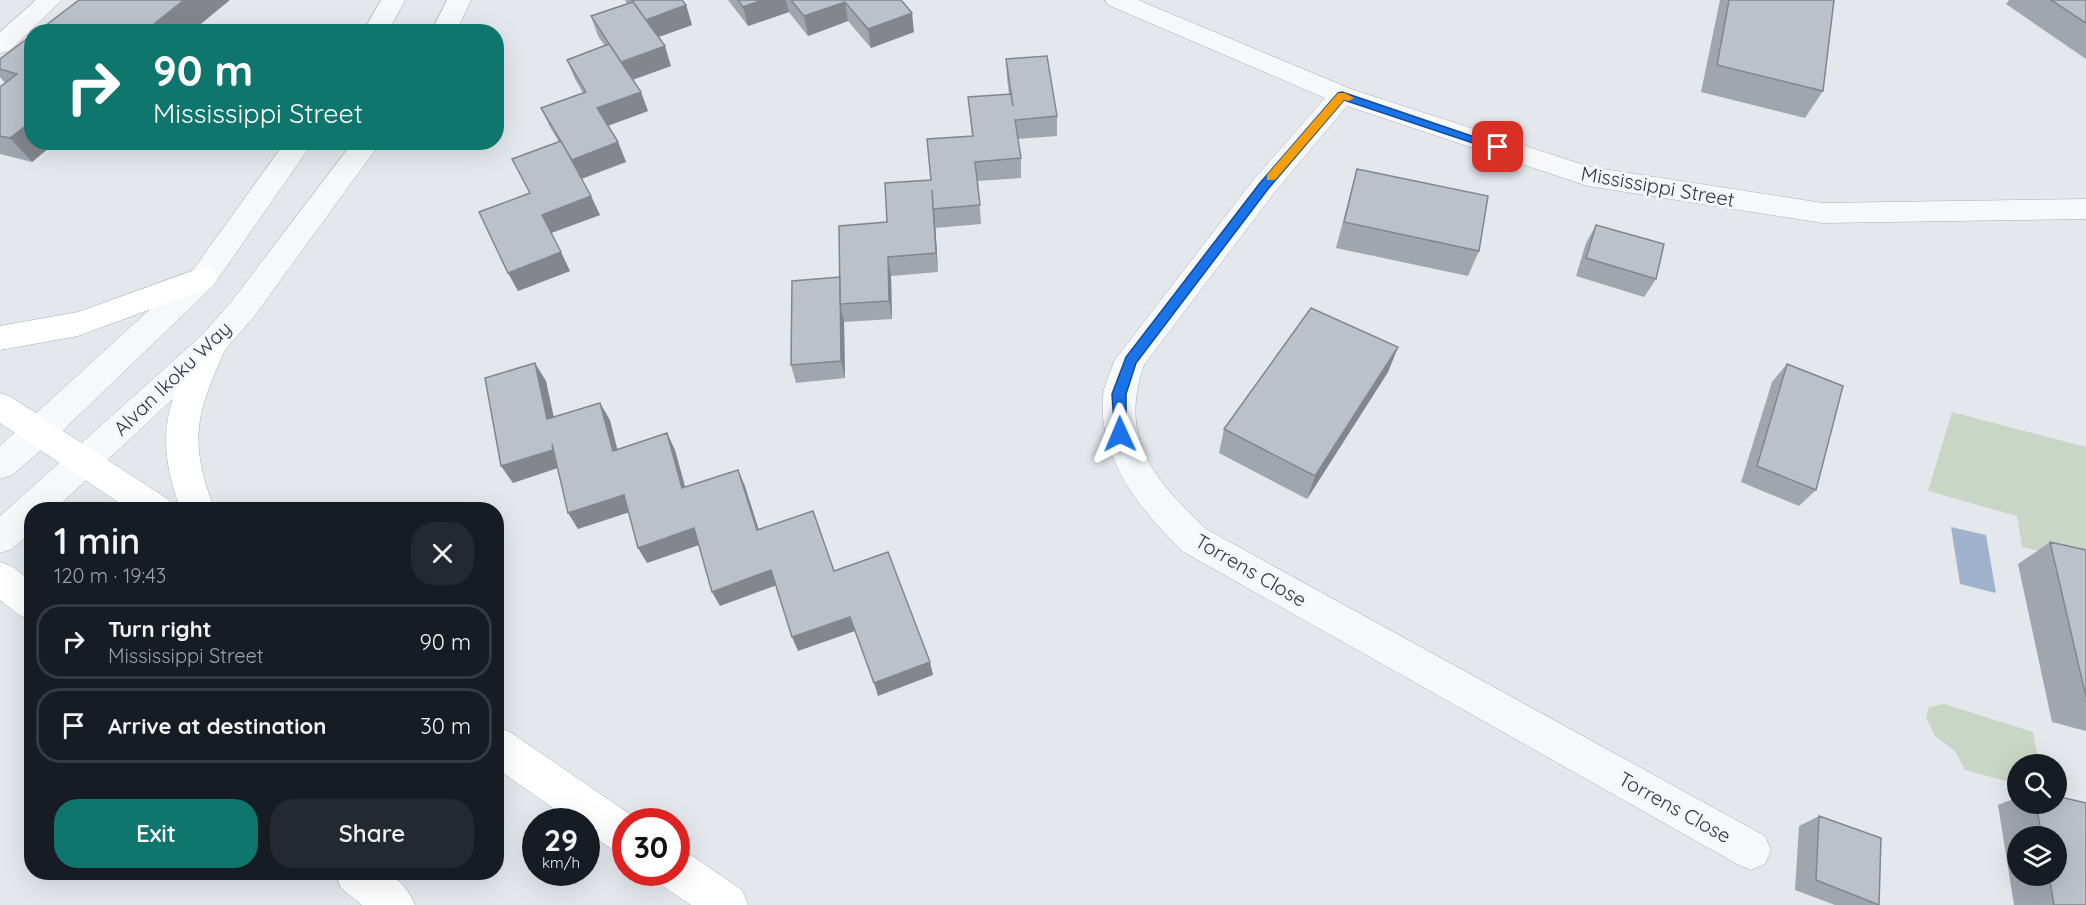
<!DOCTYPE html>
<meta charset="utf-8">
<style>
:root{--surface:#171b24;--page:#242831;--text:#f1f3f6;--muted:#9ea1a6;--line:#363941;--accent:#0f766e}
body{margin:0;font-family:Quicksand,sans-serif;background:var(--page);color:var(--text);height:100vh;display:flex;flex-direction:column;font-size:22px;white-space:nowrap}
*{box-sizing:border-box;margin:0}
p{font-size:20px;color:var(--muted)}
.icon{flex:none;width:33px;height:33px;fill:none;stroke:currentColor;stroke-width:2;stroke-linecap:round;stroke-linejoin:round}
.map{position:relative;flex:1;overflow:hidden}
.panel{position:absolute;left:24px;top:502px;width:480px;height:378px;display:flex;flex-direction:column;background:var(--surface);border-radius:24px;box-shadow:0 6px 24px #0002}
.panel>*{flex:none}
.guide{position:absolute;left:24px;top:24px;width:480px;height:126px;border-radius:24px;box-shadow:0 6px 24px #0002;background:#0f766e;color:#fff;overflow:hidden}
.buttons{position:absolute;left:2007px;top:754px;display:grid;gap:12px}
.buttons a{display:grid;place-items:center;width:60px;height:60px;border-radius:50%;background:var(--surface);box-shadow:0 6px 24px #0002;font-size:30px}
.speed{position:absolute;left:522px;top:808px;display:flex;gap:12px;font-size:30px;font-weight:700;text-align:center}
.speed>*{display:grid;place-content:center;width:78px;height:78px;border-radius:50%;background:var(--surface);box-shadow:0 6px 24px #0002;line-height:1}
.speed small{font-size:15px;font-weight:400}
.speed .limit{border:9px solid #d22;background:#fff;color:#111}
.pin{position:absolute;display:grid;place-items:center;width:51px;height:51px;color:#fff;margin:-26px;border-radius:12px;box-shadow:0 3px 9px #0006}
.me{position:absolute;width:66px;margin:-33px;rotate:359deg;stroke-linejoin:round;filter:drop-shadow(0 0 4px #0008)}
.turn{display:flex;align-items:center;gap:21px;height:126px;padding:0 30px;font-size:27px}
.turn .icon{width:78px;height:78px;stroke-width:2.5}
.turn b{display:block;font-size:42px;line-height:51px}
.round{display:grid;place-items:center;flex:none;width:63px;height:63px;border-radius:24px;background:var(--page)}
.head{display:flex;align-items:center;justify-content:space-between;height:102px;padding:0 30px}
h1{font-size:36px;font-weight:600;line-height:45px}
.cta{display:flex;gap:12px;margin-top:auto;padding:12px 30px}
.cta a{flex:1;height:69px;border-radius:24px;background:var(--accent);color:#fff;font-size:24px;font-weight:600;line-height:69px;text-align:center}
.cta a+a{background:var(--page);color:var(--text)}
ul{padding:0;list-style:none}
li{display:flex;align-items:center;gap:18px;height:75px;margin:0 12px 9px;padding:0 18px;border:3px solid var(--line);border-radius:24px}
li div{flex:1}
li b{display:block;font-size:22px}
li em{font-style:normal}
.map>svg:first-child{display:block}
.green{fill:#c9d6c5}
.water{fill:#9fb4cc}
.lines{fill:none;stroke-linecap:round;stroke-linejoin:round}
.minor-casing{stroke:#a9aeb7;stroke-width:1}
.tertiary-casing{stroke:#a9aeb7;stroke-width:1}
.secondary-casing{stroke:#a9aeb7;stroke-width:1}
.minor{fill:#f7f8fa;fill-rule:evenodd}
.tertiary{fill:#f7f8fa;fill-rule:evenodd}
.secondary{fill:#fff;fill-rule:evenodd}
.wall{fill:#a1a5ae;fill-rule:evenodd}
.shaded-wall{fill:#83868d}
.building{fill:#bbc0ca;stroke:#83868d;stroke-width:1.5}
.route{fill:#1a73e8;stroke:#114b97;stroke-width:1.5}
.slow{fill:#f59e0b}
.labels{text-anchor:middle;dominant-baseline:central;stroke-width:6;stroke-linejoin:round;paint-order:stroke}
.street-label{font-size:20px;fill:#2b3445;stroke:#f4f6f9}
</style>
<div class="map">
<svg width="2086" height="905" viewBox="0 0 2086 905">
<rect width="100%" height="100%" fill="#e4e7ec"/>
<path class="green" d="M 1952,412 L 2086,447 L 2086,561 L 2022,547 L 2017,516 L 1928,491 Z
M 1944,704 L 2033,732 L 2039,765 L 2018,765 L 2017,784 L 1965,770 L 1955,751 L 1935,736 L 1926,718 L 1929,707 Z"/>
<path class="water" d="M 1951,527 L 1986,535 L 1996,593 L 1960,584 Z"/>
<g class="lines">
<g class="minor-casing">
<path id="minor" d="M 36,0 L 62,0 L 9,51 L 0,53 L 0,32 Z
M 1105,0 L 1138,0 L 1351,89 L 1590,167 L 1823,203 L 2086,199 L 2086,219 L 1823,223 L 1588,186 L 1347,106 L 1274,193 L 1144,365 C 1118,440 1155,480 1206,529 L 1765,836 L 1771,850 L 1765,864 L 1751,870 L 1737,864 L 1182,551 C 1140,509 1098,459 1103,396 C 1104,384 1111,372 1114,361 L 1254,179 L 1325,98 L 1108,5 Z"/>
</g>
<g class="tertiary-casing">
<path id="tertiary" d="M 381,0 L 405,0 L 388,32 L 363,32 Z
M 447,0 L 471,0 L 456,32 L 431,32 Z
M 285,142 L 313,142 L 213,286 L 53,440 L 12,475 L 0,479 L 0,446 L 193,270 Z
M 353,142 L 381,142 L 253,318 L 224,351 L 54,510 L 32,510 L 32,531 L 12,549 L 0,553 L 0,516 L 202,335 L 231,302 Z"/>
</g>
<g class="secondary-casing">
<path id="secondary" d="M 203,267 L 213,270 L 218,278 L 213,286 L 78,336 L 0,350 L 0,326 L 78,312 Z
M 213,331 L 224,335 L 228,343 C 198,410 186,437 215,510 L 181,510 C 153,437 167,400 202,335 Z
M 0,393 L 11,397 L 169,500 L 174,510 L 130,510 L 0,423 Z
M 0,562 L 13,567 L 32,582 L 32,620 L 19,615 L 0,600 Z
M 496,726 L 510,732 L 640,821 L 626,822 L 626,855 L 612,849 L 586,832 L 586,822 L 573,822 L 496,768 Z
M 676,850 L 691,855 L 742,890 L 748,905 L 691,905 L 661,885 L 657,873 L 676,873 Z
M 335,873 C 373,873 398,864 415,905 L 362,905 L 341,888 Z"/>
</g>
<use href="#minor" class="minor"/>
<use href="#tertiary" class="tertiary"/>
<use href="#secondary" class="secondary"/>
</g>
<path class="wall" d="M 625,0 L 682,0 L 686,5 L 692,25 L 658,37 L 671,66 L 633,80 L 648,111 L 608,126 L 618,142 L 626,162 L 582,179 L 600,215 L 551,233 L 570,271 L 518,291 L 530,193 L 559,142 L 550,127 L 541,108 L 583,93 L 575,79 L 567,60 L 605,46 L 598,36 L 591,16 L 627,4 Z
M 728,0 L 901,0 L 914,32 L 871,48 L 848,21 L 808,36 L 788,11 L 789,12 L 748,26 Z
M 1720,0 L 1834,0 L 1823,91 L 1805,118 L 1701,92 Z
M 2009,0 L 2086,0 L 2086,59 L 2006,4 Z
M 32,35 L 32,142 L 56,142 L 32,162 L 0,154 L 0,87 L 5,83 L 0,77 L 0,59 Z
M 1006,59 L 1057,116 L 1057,136 L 1018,139 L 1021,158 L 1021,178 L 978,181 L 981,224 L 935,228 L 935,220 L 938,272 L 891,276 L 892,319 L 844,322 L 845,378 L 796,383 L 791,365 L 840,277 L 887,222 L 931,180 L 972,136 L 968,97 L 1009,94 L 1007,78 Z
M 1357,169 L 1479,251 L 1468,276 L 1336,248 L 1350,195 Z
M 1596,225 L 1656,279 L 1644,297 L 1576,276 L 1586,243 Z
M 1398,347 L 1388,372 L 1307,499 L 1219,453 L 1224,429 Z
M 1787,364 L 1816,490 L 1799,506 L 1741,482 L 1772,382 Z
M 2050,542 L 2086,550 L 2086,731 L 2052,722 L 2018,564 Z
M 2018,797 L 2018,804 L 2056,804 L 2086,905 L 2014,905 L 1998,805 ZM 2018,837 L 2056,837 L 2056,876 L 2018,876 Z
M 1819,816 L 1879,905 L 1835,905 L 1795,890 L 1799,826 Z"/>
<path class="shaded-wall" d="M 184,0 L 230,0 L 191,32 L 144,32 Z
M 763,0 L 786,0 L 789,12 L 748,26 L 743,7 Z
M 845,2 L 848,21 L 808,36 L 804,16 Z
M 686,5 L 692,25 L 653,39 L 646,20 Z
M 912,13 L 914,32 L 871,48 L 868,29 Z
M 665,46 L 671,66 L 628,81 L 621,62 Z
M 641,92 L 648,111 L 604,127 L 597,108 Z
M 32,121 L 32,142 L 56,142 L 32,162 L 10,138 Z
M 618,142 L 626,162 L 580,179 L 572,160 Z
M 932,190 L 935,220 L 938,272 L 936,253 Z
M 591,196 L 600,215 L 551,233 L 542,215 Z
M 561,252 L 570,271 L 518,291 L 508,273 Z
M 888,257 L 891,276 L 892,319 L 889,301 Z
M 840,304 L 844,322 L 845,378 L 841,361 Z
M 1398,347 L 1388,372 L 1307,499 L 1315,476 Z
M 535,363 L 546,381 L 558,436 L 547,419 Z
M 600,403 L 610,420 L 622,468 L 613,451 Z
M 667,433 L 675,450 L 690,504 L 682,488 Z
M 553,450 L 564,466 L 513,483 L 501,466 Z
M 738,470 L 745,486 L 764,546 L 757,530 Z
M 624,495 L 633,511 L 578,529 L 568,513 Z
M 694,528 L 702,544 L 647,563 L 638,548 Z
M 771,570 L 777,585 L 720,606 L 712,592 Z
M 850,617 L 855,631 L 798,651 L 792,637 Z
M 930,662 L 933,675 L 878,696 L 874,683 Z"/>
<path class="building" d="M 79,0 L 184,0 L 144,32 L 37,32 Z
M 632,0 L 682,0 L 686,5 L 646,20 Z
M 738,0 L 763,0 L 743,7 Z
M 791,0 L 901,0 L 912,13 L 868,29 L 845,2 L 804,16 Z
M 1729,0 L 1834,0 L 1823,91 L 1717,65 Z
M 2051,0 L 2086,0 L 2086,23 Z
M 633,2 L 665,46 L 621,62 L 591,16 Z
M 32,35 L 32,121 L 10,138 L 0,136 L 0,87 L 17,74 L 0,69 L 0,59 Z
M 609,44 L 641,92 L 597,108 L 618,142 L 572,160 L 541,108 L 586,92 L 567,60 Z
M 1047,56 L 1057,116 L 1015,120 L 1021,158 L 975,162 L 980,205 L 933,209 L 932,190 L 936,253 L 888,257 L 889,301 L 840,304 L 839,226 L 887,222 L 885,183 L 931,180 L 927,139 L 973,136 L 968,97 L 1011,94 L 1013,106 L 1006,59 Z
M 561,141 L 591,196 L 542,215 L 561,252 L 508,273 L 479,212 L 530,193 L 512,159 Z
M 1357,169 L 1488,196 L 1479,251 L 1344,222 Z
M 1596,225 L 1664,244 L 1656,279 L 1586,258 Z
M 840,277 L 841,361 L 791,365 L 792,281 Z
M 1311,308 L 1398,347 L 1315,476 L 1224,429 Z
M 535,363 L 547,419 L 600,403 L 613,451 L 667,433 L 682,488 L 738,470 L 757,530 L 813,511 L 834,571 L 888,552 L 930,662 L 874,683 L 850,617 L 792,637 L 771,570 L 712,592 L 694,528 L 638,548 L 624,495 L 568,513 L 552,444 L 553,450 L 501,466 L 485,378 Z
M 1787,364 L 1843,386 L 1816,490 L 1757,466 Z
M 2050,542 L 2086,550 L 2086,697 Z
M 2056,796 L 2086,803 L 2086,905 L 2054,905 L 2049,876 L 2056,876 L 2056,837 L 2042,837 L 2036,804 L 2056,804 Z
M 1819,816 L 1881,838 L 1879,905 L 1816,880 Z"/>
<path class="route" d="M 1342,92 L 1504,147 L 1502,150 L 1494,150 L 1344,100 L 1268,189 L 1136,363 L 1126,394 L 1126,434 L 1120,439 L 1115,438 L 1112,394 L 1126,357 L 1260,183 L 1338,93 Z"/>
<path class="slow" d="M 1338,93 L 1345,93 L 1354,98 L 1349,101 L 1344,100 L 1275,180 L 1267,180 L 1267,175 Z"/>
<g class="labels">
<g class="street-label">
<text transform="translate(1658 186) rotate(10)">Mississippi Street</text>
<text transform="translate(172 378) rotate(-44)">Alvan Ikoku Way</text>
<text transform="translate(1251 570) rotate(30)">Torrens Close</text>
<text transform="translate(1675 807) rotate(29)">Torrens Close</text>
</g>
</g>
</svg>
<div class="buttons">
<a><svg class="icon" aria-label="search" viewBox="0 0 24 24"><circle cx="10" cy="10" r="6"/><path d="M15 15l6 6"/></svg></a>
<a><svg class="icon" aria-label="layers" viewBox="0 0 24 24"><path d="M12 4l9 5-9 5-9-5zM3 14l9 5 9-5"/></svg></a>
</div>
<div class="speed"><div>29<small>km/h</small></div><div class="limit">30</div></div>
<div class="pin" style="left:1498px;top:147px;background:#d93025"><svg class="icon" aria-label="arrive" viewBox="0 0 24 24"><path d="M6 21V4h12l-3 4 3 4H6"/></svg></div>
<svg class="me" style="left:1120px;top:434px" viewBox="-20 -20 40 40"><path d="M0-17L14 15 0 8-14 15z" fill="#1a73e8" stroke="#fff" stroke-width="4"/></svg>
<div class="guide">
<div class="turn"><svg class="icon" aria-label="right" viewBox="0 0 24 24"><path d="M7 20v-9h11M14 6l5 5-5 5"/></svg><div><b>90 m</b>Mississippi Street</div></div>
</div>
<section class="panel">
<div class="head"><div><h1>1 min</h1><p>120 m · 19:43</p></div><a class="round"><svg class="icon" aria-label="close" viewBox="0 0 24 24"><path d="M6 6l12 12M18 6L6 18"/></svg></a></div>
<ul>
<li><svg class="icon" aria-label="right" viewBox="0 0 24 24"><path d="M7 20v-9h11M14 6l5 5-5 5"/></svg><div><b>Turn right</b><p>Mississippi Street</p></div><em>90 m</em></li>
<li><svg class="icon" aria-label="arrive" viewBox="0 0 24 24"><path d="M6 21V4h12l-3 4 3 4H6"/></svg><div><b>Arrive at destination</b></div><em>30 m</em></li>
</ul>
<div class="cta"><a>Exit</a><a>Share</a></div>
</section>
</div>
